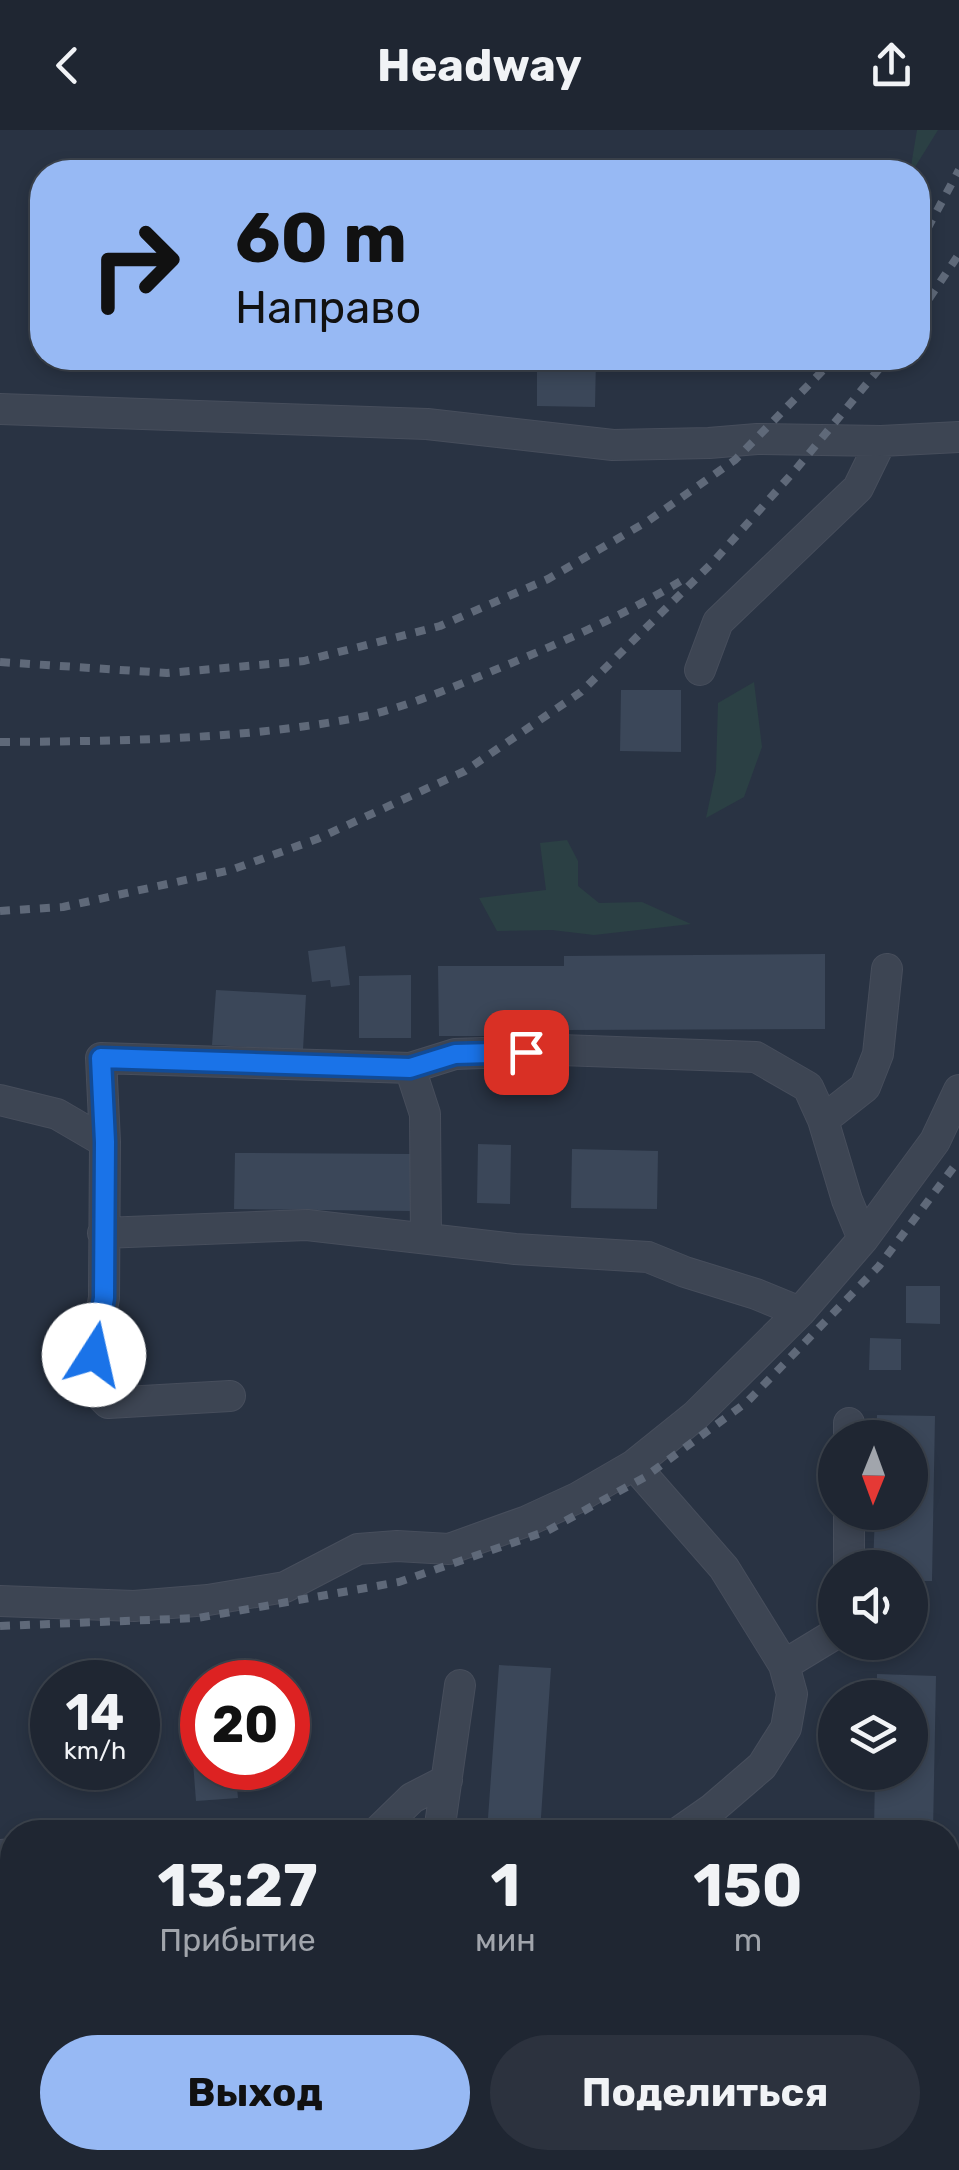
<!DOCTYPE html>
<html lang="ru">
<meta charset="utf-8">
<style>
:root{--surface:#1f2632;--page:#2c323e;--text:#f1f3f6;--muted:#a1a5ac;--line:#3c434d;--accent:#97b9f4}
body{margin:0;font-family:Rubik,sans-serif;background:var(--page);color:var(--text);height:100vh;display:flex;flex-direction:column;font-size:38px;white-space:nowrap}
*{box-sizing:border-box;margin:0}
p{font-size:32px;color:var(--muted)}
.icon{flex:none;width:55px;height:55px;fill:none;stroke:currentColor;stroke-width:2;stroke-linecap:round;stroke-linejoin:round}
.map{position:relative;flex:1;overflow:hidden}
.sheet{position:absolute;left:0px;top:1690px;width:960px;height:350px;display:flex;flex-direction:column;background:var(--surface);border-radius:40px 40px 0 0;box-shadow:0 5px 15px #0003,0 0 0 2px var(--line)}
.sheet>*{flex:none}
.guide{position:absolute;left:30px;top:30px;width:900px;height:210px;border-radius:40px;box-shadow:0 5px 15px #0003,0 0 0 2px var(--line);background:#97b9f4;color:#111;overflow:hidden}
.needle{width:65px;rotate:181deg}
.tools{position:absolute;left:818px;top:1290px;display:grid;gap:20px}
.tools a{display:grid;place-items:center;width:110px;height:110px;border-radius:50%;background:var(--surface);box-shadow:0 5px 15px #0003,0 0 0 2px var(--line);font-size:50px}
.speed{position:absolute;left:30px;top:1530px;display:flex;gap:20px;font-size:50px;font-weight:700;text-align:center}
.speed>*{display:grid;place-content:center;width:130px;height:130px;border-radius:50%;background:var(--surface);box-shadow:0 5px 15px #0003,0 0 0 2px var(--line);line-height:1}
.speed small{font-size:25px;font-weight:400}
.speed .limit{border:15px solid #d22;background:#fff;color:#111}
.pin{position:absolute;display:grid;place-items:center;width:85px;height:85px;color:#fff;margin:-42px;border-radius:20px;box-shadow:0 5px 15px #0006}
.me{position:absolute;width:110px;margin:-55px;rotate:10deg;stroke-linejoin:round;filter:drop-shadow(0 0 8px #0008)}
.turn{display:flex;align-items:center;gap:35px;height:210px;padding:0 40px;font-size:45px}
.turn .icon{width:130px;height:130px;stroke-width:2.5}
.turn b{display:block;font-size:70px;line-height:85px}
.eta{display:flex;justify-content:space-evenly;align-items:center;height:170px;text-align:center}
.eta b{font-size:60px;font-weight:700;line-height:70px}
.button{display:flex;gap:20px;margin-top:auto;padding:20px 40px}
.button a{flex:1;height:115px;border-radius:60px;background:var(--accent);color:#111;font-size:40px;font-weight:700;line-height:115px;text-align:center}
.button a+a{background:var(--page);color:var(--text)}
header{display:flex;justify-content:space-between;align-items:center;height:130px;padding:0 40px;background:var(--surface);font-size:45px;font-weight:700}
.map>svg:first-child{display:block}
.green{fill:#2b4044}
.building{fill:#3b4759}
.lines{fill:none;stroke-linecap:round;stroke-linejoin:round}
.minor-casing{stroke:#474e5c;stroke-width:32}
.minor{stroke:#3d4553;stroke-width:30}
.rail{stroke:#5f6979;stroke-width:8;stroke-dasharray:10 10;stroke-linecap:butt}
.route-casing{stroke:#114b97;stroke-width:25}
.route{stroke:#1a73e8;stroke-width:18}
</style>
<header><svg class="icon" aria-label="back" viewBox="0 0 24 24"><path d="M15 5l-7 7 7 7"/></svg>Headway<svg class="icon" aria-label="share" viewBox="0 0 24 24"><path d="M12 15V3M7 8l5-5 5 5M5 13v7h14v-7"/></svg></header>
<div class="map">
<svg width="959" height="2040" viewBox="0 0 959 2040">
<rect width="100%" height="100%" fill="#293343"/>
<path class="green" d="M 917,0 L 938,0 L 912,42 L 910,42 Z
M 754,552 L 762,617 L 744,667 L 706,688 L 716,641 L 718,573 Z
M 567,710 L 578,731 L 578,756 L 599,773 L 642,772 L 691,794 L 594,805 L 552,800 L 497,801 L 479,768 L 546,760 L 540,713 Z"/>
<path class="building" d="M 537,228 L 596,228 L 595,277 L 537,276 Z
M 621,560 L 681,560 L 681,622 L 620,621 Z
M 345,816 L 350,855 L 331,857 L 330,850 L 312,852 L 308,821 Z
M 825,824 L 825,899 L 564,900 L 564,888 L 527,888 L 527,906 L 439,906 L 438,836 L 564,836 L 564,826 Z
M 411,845 L 411,908 L 359,908 L 359,846 Z
M 216,860 L 306,865 L 303,920 L 212,915 Z
M 478,1014 L 511,1015 L 510,1074 L 477,1073 Z
M 572,1019 L 658,1021 L 657,1079 L 571,1078 Z
M 235,1023 L 412,1024 L 411,1081 L 234,1079 Z
M 906,1156 L 940,1156 L 940,1194 L 906,1193 Z
M 870,1208 L 901,1209 L 901,1240 L 869,1240 Z
M 877,1285 L 935,1286 L 932,1451 L 910,1451 L 910,1438 L 873,1438 L 875,1382 L 910,1382 L 910,1308 L 876,1308 Z
M 499,1535 L 551,1538 L 540,1702 L 487,1702 Z
M 877,1544 L 936,1546 L 933,1702 L 874,1702 L 875,1642 L 910,1642 L 910,1568 L 877,1568 Z
M 202,1579 L 202,1638 L 235,1638 L 238,1668 L 196,1671 L 189,1580 Z
M 269,2028 L 497,2028 L 496,2040 L 268,2040 Z
M 813,2028 L 869,2028 L 868,2040 L 813,2040 Z"/>
<g class="lines">
<g class="minor-casing">
<path id="minor" d="M 0,279 L 427,294 L 613,315 L 709,313 L 757,309 L 881,311 L 959,307
M 700,540 L 718,492 L 858,358 L 881,311
M 410,938 L 425,984 L 426,1108
M 0,970 L 57,984 L 105,1012
M 823,990 L 865,957 L 878,924 L 887,839
M 103,1103 L 307,1095 L 515,1119 L 648,1127 L 685,1142 L 756,1164 L 800,1182
M 230,1266 L 108,1273 L 88,1253 L 104,1168 L 105,1012 L 101,928 L 410,938 L 455,924 L 561,920 L 756,927 L 808,957 L 823,990 L 847,1070 L 863,1109
M 849,1308 L 849,1293
M 634,1335 L 724,1438 L 784,1535 L 792,1564 L 786,1598 L 762,1636 L 712,1679 L 679,1702
M 849,1438 L 849,1382
M 0,1471 L 134,1476 L 208,1470 L 285,1457 L 358,1419 L 397,1416 L 449,1419 L 527,1391 L 577,1368 L 634,1335 L 695,1286 L 800,1182 L 863,1109 L 935,1011 L 959,960
M 784,1535 L 835,1504
M 377,1702 L 412,1668 L 447,1650
M 439,1702 L 460,1555
M 0,1725 L 12,1724
M 0,1855 L 12,1855
M 948,1862 L 959,1862
M 0,1923 L 12,1924
M 595,2028 L 607,2040
M 191,2040 L 197,2028"/>
</g>
<use href="#minor" class="minor"/>
<path class="rail" d="M 918,116 L 959,40
M 918,185 L 959,124
M 0,532 L 167,543 L 304,531 L 440,496 L 548,449 L 648,391 L 735,330 L 835,228
M 0,612 C 119,611 238,610 356,588 C 398,580 446,560 485,544 C 553,516 622,487 684,449
M 0,781 L 63,777 L 231,740 L 317,709 L 465,641 L 581,562 L 714,431 L 797,338 L 888,228
M 0,1496 L 198,1488 L 399,1452 L 547,1401 L 645,1347 L 747,1272 L 879,1136 L 959,1030"/>
</g>
<g class="lines">
<g class="route-casing">
<path id="route" d="M 94,1225 L 104,1168 L 105,1012 L 101,928 L 410,938 L 455,924 L 526,922"/>
</g>
<use href="#route" class="route"/>
</g>
</svg>
<div class="tools">
<a><svg class="needle" viewBox="-14 -14 28 28"><path d="M0-13l5 13h-10z" fill="#e53935"/><path d="M0 13l5-13h-10z" fill="#a1a5ac"/></svg></a>
<a><svg class="icon" aria-label="sound" viewBox="0 0 24 24"><path d="M4 9h4l5-4v14l-5-4H4zM17 9q2 3 0 6"/></svg></a>
<a><svg class="icon" aria-label="layers" viewBox="0 0 24 24"><path d="M12 4l9 5-9 5-9-5zM3 14l9 5 9-5"/></svg></a>
</div>
<div class="speed"><div>14<small>km/h</small></div><div class="limit">20</div></div>
<div class="pin" style="left:526px;top:922px;background:#d93025"><svg class="icon" aria-label="arrive" viewBox="0 0 24 24"><path d="M6 21V4h12l-3 4 3 4H6"/></svg></div>
<svg class="me" style="left:94px;top:1225px" viewBox="-20 -20 40 40"><circle r="19" fill="#fff"/><path d="M0-13L10 11 0 6-10 11z" fill="#1a73e8"/></svg>
<div class="guide">
<div class="turn"><svg class="icon" aria-label="right" viewBox="0 0 24 24"><path d="M7 20v-9h11M14 6l5 5-5 5"/></svg><div><b>60 m</b>Направо</div></div>
</div>
<section class="sheet">
<div class="eta">
<div><b>13:27</b><p>Прибытие</p></div>
<div><b>1</b><p>мин</p></div>
<div><b>150</b><p>m</p></div>
</div>
<div class="button"><a>Выход</a><a>Поделиться</a></div>
</section>
</div>
